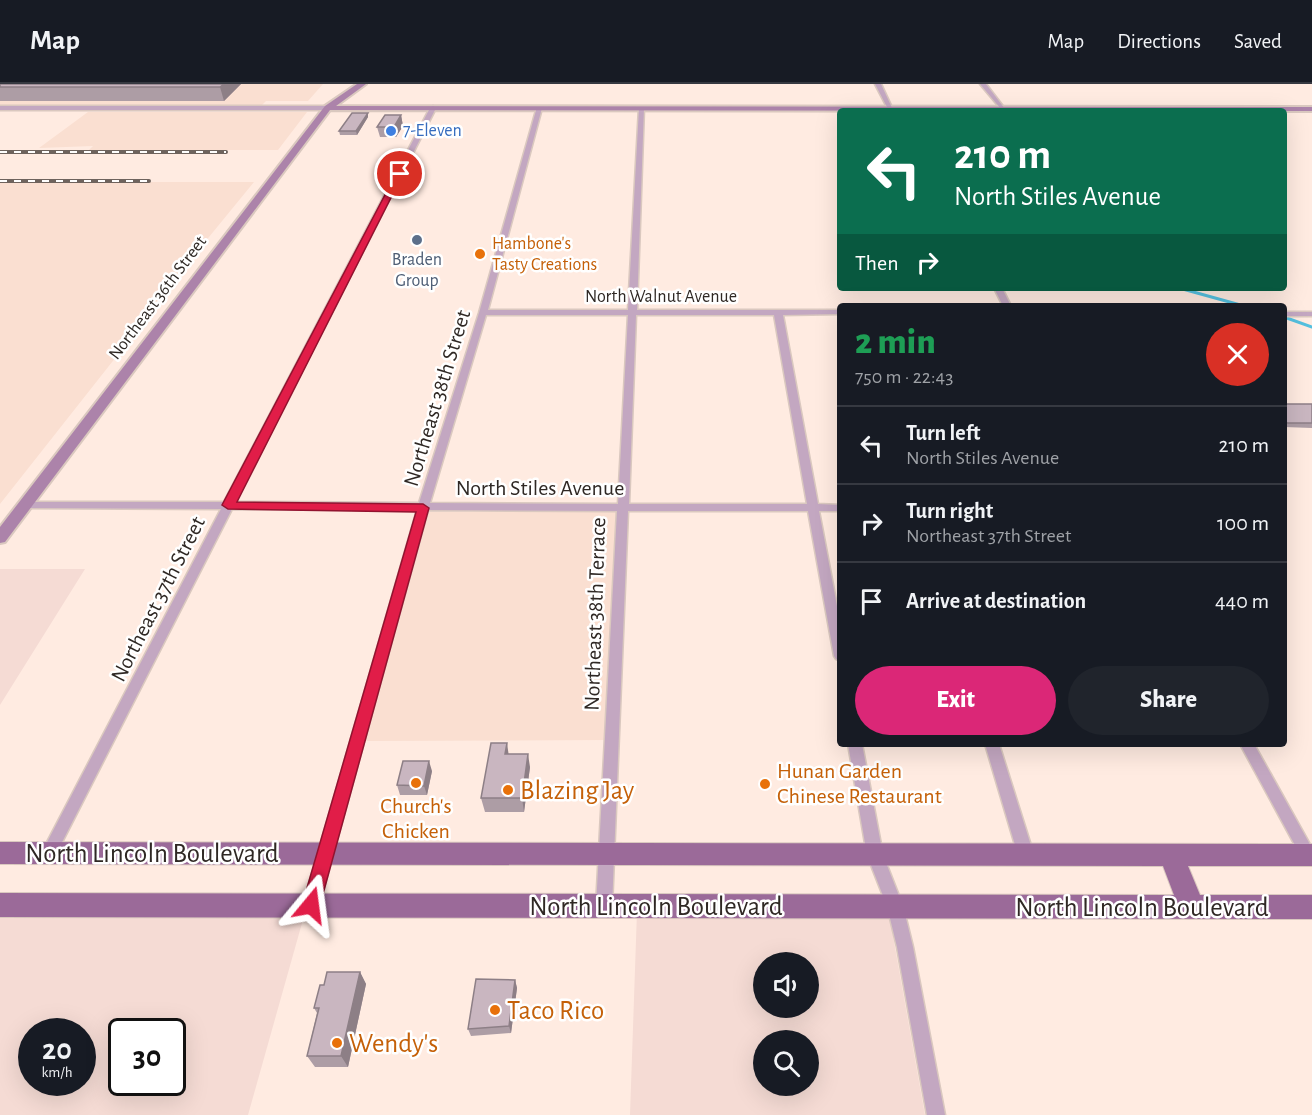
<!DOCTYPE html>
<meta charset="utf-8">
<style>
:root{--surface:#171b24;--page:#20242c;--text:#f1f3f6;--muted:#9ea1a6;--line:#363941;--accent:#db2777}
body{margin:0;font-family:"Alegreya Sans",sans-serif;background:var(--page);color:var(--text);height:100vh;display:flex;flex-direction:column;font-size:22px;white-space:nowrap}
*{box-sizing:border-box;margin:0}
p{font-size:20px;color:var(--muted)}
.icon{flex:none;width:33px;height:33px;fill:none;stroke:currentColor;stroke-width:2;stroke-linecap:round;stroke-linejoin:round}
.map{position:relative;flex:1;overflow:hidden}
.drawer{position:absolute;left:837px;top:219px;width:450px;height:444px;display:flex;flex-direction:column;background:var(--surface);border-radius:6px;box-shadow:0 6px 24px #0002}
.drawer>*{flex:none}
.top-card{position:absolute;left:837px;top:24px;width:450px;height:183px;border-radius:6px;box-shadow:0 6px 24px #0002;background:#0b6e4f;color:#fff;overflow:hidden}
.tools{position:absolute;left:753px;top:868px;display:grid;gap:12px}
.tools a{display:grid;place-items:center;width:66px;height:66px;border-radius:50%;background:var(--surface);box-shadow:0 6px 24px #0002;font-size:30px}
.speed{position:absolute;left:18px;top:934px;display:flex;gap:12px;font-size:30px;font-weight:700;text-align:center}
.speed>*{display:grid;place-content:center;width:78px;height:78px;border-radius:50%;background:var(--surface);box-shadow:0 6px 24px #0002;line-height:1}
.speed small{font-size:15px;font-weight:400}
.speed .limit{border:3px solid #111;border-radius:9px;background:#fff;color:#111}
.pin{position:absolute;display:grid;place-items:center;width:51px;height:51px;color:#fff;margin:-26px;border:3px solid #fff;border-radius:50%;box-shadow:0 2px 6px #0007}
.me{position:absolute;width:66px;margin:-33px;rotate:16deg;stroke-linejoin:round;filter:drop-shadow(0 0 4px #0008)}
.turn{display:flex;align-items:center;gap:21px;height:126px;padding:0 18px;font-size:27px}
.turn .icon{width:78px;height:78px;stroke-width:2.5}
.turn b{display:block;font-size:42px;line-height:51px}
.then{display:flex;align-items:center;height:57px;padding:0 18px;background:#0003;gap:12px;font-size:22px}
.round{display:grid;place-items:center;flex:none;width:63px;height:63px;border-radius:32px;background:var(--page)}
.headline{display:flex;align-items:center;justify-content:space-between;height:102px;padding:0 18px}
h1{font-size:36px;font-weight:800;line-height:45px;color:#1e9e55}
.cta{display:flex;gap:12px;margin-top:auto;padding:12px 18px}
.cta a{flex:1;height:69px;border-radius:36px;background:var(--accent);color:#fff;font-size:24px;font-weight:800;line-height:69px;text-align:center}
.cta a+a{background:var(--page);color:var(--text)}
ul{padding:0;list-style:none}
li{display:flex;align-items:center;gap:18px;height:78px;padding:0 18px;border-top:2px solid var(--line)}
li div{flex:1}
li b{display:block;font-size:22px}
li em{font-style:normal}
header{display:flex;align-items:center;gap:36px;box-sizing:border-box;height:84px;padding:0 30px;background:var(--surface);border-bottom:2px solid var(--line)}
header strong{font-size:28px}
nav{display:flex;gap:33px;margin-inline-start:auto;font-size:21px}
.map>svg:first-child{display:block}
.commercial{fill:#f5dbd4;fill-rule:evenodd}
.built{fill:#fadfd1}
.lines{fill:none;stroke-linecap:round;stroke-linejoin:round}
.stream{stroke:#54c0df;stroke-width:3}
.minor-casing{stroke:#dac8bf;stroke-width:3}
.tertiary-casing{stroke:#dac8bf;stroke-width:3}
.secondary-casing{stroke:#dac8bf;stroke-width:4}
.primary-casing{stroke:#dac8bf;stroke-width:2}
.minor{fill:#c3a7c1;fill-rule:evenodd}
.tertiary{fill:#c3a7c1;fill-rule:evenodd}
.secondary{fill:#ac83aa;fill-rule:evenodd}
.primary{fill:#9b6a99;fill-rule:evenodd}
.rail-casing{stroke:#6e635d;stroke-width:4}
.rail{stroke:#fff;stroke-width:2;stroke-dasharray:7;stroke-linecap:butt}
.wall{fill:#ad9da5}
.shaded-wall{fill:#8d7f86}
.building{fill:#c9b6c0;stroke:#8d7f86;stroke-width:1.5}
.route{fill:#e11d48;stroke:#92132f;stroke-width:1.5}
.shop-dot{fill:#3f7fe0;stroke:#fff;stroke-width:2}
.service-dot{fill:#5c6f8a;stroke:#fff;stroke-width:2}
.food-dot{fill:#e8710a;stroke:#fff;stroke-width:2}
.labels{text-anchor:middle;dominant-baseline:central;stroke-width:5;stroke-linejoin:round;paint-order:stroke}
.far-shop-label{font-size:18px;fill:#366cbe;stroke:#fff;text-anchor:start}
.far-food-label{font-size:18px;fill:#c56008;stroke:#fff;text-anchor:start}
.far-service-label{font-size:18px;fill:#4e5e75;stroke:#fff}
.far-street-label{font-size:18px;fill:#2f2824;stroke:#fff}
.street-label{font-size:22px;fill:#2f2824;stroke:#fff}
.food-label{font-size:22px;fill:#c56008;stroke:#fff;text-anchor:start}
.near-food-label{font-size:27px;fill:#c56008;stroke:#fff;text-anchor:start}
.near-street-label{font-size:27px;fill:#2f2824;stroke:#fff}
</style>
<header>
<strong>Map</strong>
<nav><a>Map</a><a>Directions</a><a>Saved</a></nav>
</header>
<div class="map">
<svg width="1312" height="1031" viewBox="0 0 1312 1031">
<rect width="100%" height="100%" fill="#ffebe1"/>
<path class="commercial" d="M 0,485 L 85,485 L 0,621 Z
M 637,827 L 890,835 L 925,1031 L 630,1031 ZM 764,879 L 808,879 L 808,924 L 764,924 ZM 764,957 L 808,957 L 808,1002 L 764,1002 Z
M 0,830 L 304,832 L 248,1031 L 0,1031 ZM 32,948 L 82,948 L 82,999 L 32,999 ZM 122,948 L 172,948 L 172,999 L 122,999 Z"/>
<path class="built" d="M 0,0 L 323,0 L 308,17 L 266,17 L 262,21 L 0,21 Z
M 88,28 L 307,28 L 278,66 L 89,66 L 93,62 L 39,64 Z
M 0,98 L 254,98 L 155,219 L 157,221 L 0,420 Z
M 617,426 L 606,656 L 364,657 L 427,428 Z"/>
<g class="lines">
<path class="stream" d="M 1179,204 L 1244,222
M 1284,233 L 1312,243"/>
<g class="minor-casing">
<path id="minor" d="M 875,0 L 881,0 L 893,26 L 888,25 Z
M 980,0 L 986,0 L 1005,25 L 1001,25 Z
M 433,22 L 436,24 L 235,418 L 419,419 L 479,229 L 537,23 L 542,24 L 488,226 L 628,226 L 639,24 L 644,23 L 637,226 L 840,226 L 840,230 L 783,231 L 818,420 L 840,421 L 840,427 L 819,427 L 840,538 L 840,577 L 836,575 L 834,572 L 808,427 L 628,427 L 612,823 L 610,828 L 604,831 L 598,828 L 596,823 L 617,427 L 428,426 L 319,821 L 317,826 L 311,828 L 305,826 L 303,821 L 417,426 L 232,425 L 54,774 L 49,776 L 44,774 L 41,769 L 44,764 L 221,425 L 25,424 L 20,421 L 25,418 L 224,418 L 430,24 ZM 486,231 L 628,231 L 618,420 L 430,419 ZM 636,231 L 774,231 L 807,420 L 629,420 Z
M 994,204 L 1002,204 L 1011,222 L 1003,222 Z
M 1284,228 L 1312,228 L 1312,232 L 1284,232 Z
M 848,660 L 862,660 L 883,771 L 903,822 L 913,863 L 945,1031 L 927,1031 L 897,863 L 887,822 L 867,771 Z
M 985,660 L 999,660 L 1034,771 L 1031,776 L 1026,778 L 1021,776 L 1018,771 Z
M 1240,660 L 1254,660 L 1312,764 L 1312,776 L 1308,778 L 1303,776 Z"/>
</g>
<g class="tertiary-casing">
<path id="tertiary" d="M 0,22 L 328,22 L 332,24 L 328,26 L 0,26 Z"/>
</g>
<g class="secondary-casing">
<path id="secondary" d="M 357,0 L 366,0 L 336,22 L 1312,23 L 1312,27 L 330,26 L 5,458 L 0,459 L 0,443 L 325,22 Z"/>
</g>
<g class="primary-casing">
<path id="primary" d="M 0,758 L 1312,760 L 1312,782 L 1188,782 L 1200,811 L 1312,811 L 1312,835 L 0,833 L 0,809 L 1174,811 L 1163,782 L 0,780 Z"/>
</g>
<use href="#minor" class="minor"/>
<use href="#tertiary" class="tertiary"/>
<use href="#secondary" class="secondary"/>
<use href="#primary" class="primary"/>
<g class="rail-casing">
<path id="rail" d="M 0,68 L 226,68
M 0,97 L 149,97"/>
</g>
<use href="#rail" class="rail"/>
</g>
<path class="wall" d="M 0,0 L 241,0 L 224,17 L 0,17 Z
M 368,29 L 368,33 L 357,51 L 340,51 L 339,47 Z
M 401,31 L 403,42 L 396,53 L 380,53 L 377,43 Z
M 1284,320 L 1312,320 L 1312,344 L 1284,343 Z
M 530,683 L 524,728 L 485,728 L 481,714 Z
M 432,687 L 427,711 L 400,711 L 397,701 Z
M 360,888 L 366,900 L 348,983 L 315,983 L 307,972 L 317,929 L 314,924 L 324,901 Z
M 515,896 L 517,904 L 511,949 L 471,952 L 468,945 Z"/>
<path class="shaded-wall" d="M 224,0 L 241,0 L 224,17 L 220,3 Z
M 368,29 L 368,33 L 357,51 L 356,47 Z
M 401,31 L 403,42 L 396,53 L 394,43 Z
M 507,659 L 509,673 L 505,670 Z
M 528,670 L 530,683 L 524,728 L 522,714 Z
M 429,677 L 432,687 L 427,711 L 424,702 Z
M 360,888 L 366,900 L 348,983 L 341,972 Z
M 515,896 L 517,904 L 511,949 L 509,942 Z"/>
<path class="building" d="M 0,0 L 224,0 L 220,3 L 0,3 Z
M 352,29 L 368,29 L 356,47 L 339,47 Z
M 385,31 L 401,31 L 394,43 L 377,43 Z
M 1284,320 L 1312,320 L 1312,339 L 1287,339 L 1284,335 Z
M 491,659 L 507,659 L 505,670 L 528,670 L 522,714 L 481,714 Z
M 403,677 L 429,677 L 424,702 L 397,701 Z
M 327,888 L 360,888 L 341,972 L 307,972 L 319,924 L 314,924 L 320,901 L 324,901 Z
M 476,895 L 515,896 L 509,942 L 468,945 Z"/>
<path class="route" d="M 397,88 L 403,90 L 237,418 L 423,420 L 429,424 L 320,821 L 317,827 L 311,830 L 304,827 L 302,821 L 416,428 L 228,425 L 222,421 Z"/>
<circle class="shop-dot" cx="391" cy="47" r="6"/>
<circle class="service-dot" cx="417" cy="156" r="6"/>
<g class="food-dot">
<circle cx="480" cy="170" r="6"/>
<circle cx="416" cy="699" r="6"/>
<circle cx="765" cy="700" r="6"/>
<circle cx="508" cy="706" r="6"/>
<circle cx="495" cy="926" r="6"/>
<circle cx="337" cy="959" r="6"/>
</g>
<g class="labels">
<g class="far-shop-label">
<text x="403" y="47">7-Eleven</text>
</g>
<g class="far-food-label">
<text x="492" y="160">Hambone's<tspan x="492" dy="21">Tasty Creations</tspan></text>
</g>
<g class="far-service-label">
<text x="417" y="176">Braden<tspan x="417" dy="21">Group</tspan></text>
</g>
<g class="far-street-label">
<text x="661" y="213">North Walnut Avenue</text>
<text transform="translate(158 214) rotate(-53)">Northeast 36th Street</text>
</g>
<g class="street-label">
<text transform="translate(437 314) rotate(-73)">Northeast 38th Street</text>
<text x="540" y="404">North Stiles Avenue</text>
<text transform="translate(158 515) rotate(-63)">Northeast 37th Street</text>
<text transform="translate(595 530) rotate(-88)">Northeast 38th Terrace</text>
</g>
<g class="food-label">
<text x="777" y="687">Hunan Garden<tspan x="777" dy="25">Chinese Restaurant</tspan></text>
<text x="416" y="722" text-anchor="middle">Church's<tspan x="416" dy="25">Chicken</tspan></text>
</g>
<g class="near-food-label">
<text x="520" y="706">Blazing Jay</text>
<text x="507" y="926">Taco Rico</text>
<text x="349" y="959">Wendy's</text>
</g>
<g class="near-street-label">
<text x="152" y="769">North Lincoln Boulevard</text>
<text x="656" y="822">North Lincoln Boulevard</text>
<text x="1142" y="823">North Lincoln Boulevard</text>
</g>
</g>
</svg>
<div class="tools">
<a><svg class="icon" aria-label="sound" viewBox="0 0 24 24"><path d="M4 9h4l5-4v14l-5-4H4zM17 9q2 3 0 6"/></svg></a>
<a><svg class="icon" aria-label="search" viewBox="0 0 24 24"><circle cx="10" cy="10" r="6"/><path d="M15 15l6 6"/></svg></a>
</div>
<div class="speed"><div>20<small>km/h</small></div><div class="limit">30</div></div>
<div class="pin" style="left:400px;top:90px;background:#d93025"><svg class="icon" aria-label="arrive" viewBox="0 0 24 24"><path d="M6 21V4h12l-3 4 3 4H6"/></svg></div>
<svg class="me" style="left:311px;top:821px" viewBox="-20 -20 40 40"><path d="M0-17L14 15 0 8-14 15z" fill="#e11d48" stroke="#fff" stroke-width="4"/></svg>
<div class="top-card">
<div class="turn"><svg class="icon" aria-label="left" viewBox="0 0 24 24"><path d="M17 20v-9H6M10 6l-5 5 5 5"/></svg><div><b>210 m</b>North Stiles Avenue</div></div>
<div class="then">Then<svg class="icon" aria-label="right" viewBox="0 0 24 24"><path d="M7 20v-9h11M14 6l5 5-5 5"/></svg></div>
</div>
<section class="drawer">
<div class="headline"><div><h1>2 min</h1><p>750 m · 22:43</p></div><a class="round" style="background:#d93025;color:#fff"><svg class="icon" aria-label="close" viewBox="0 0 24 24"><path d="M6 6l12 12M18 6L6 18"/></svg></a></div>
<ul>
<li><svg class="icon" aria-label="left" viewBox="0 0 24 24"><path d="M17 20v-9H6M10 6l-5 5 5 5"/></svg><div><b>Turn left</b><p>North Stiles Avenue</p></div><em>210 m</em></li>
<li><svg class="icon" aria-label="right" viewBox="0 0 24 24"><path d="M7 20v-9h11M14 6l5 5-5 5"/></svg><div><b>Turn right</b><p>Northeast 37th Street</p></div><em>100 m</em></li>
<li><svg class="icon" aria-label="arrive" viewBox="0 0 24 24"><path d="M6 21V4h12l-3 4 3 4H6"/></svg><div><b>Arrive at destination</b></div><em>440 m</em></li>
</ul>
<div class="cta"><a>Exit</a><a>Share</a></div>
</section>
</div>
